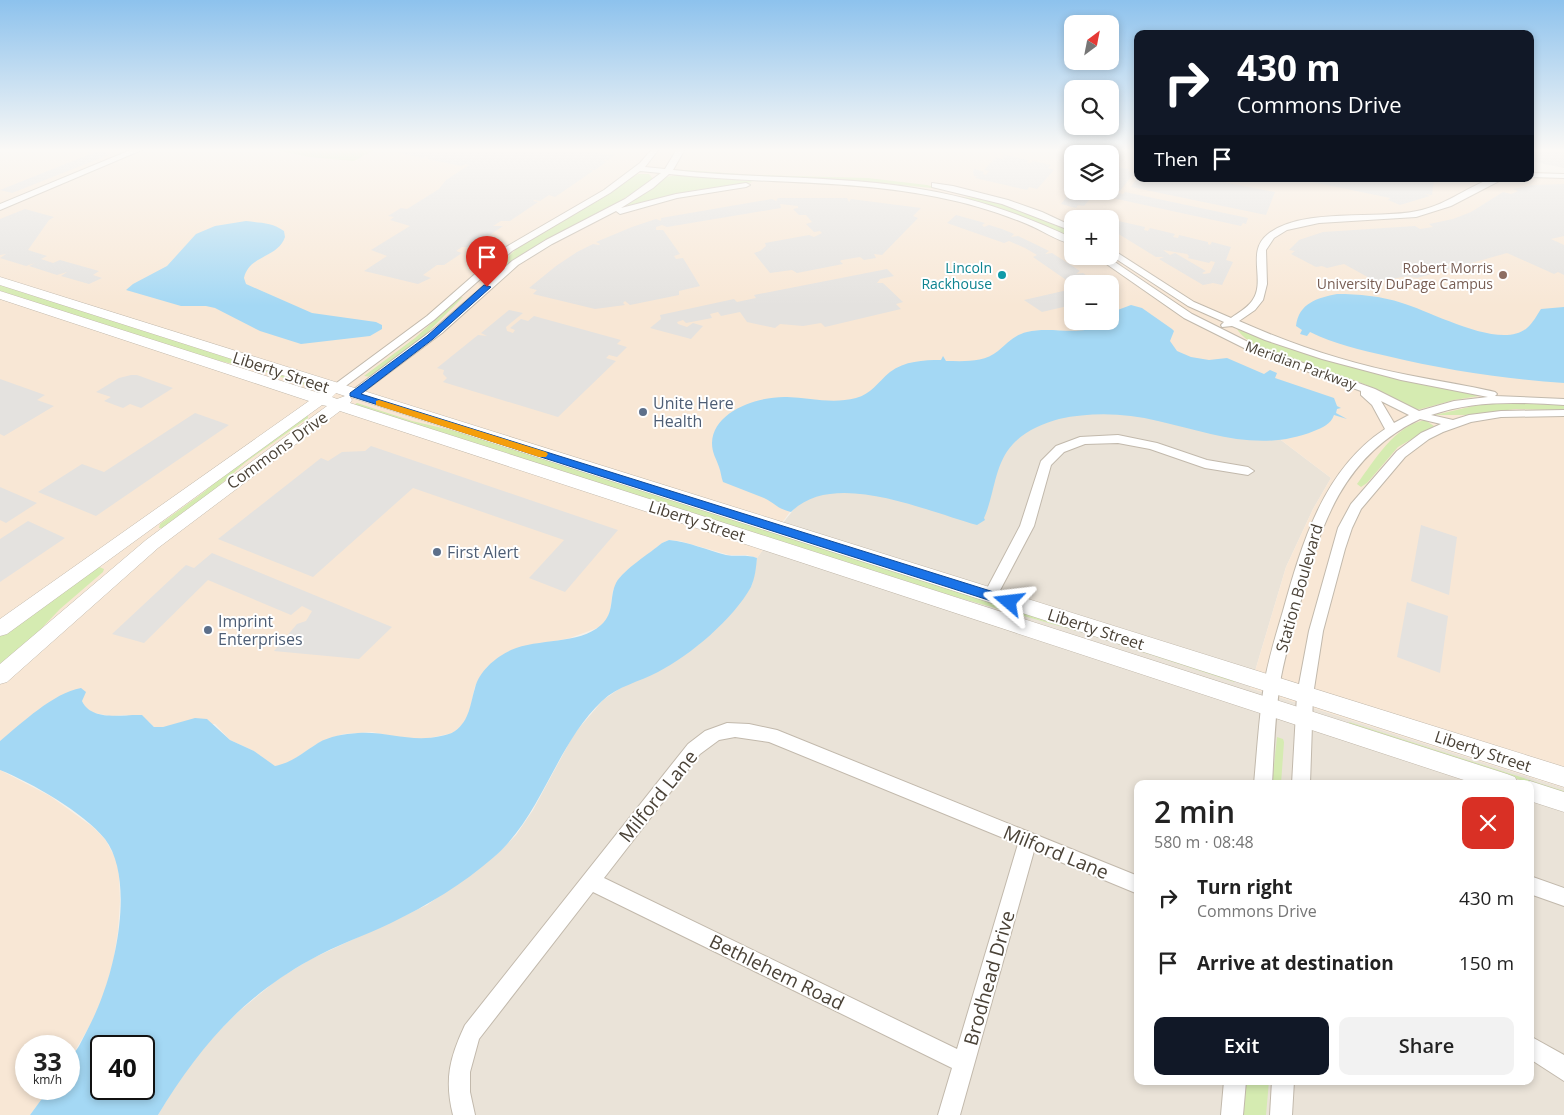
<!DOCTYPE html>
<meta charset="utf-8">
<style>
:root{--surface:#fff;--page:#f2f2f2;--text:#222;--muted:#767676;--accent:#111827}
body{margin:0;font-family:"Open Sans",sans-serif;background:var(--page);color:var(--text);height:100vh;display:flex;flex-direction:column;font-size:19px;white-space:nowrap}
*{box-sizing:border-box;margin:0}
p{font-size:16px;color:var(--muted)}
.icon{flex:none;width:28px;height:28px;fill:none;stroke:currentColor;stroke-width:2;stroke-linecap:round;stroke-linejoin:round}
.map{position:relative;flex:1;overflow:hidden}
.side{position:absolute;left:1134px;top:780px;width:400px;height:305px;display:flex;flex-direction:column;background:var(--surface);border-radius:10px;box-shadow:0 2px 8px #0003}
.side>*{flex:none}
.top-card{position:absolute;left:1134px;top:30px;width:400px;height:152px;border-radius:10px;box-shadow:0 2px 8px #0003;background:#111827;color:#fff;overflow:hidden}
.needle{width:32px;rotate:32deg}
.tools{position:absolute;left:1064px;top:15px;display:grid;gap:10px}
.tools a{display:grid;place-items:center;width:55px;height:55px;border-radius:10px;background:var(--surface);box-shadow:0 2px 8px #0003;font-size:25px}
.speed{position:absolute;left:15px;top:1035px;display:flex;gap:10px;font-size:25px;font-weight:700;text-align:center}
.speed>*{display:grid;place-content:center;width:65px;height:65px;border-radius:50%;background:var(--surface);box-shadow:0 2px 8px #0003;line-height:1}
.speed small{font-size:12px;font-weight:400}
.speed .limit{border:2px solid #111;border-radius:8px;background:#fff;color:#111}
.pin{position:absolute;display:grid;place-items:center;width:42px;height:42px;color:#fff;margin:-51px -21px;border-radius:50% 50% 50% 0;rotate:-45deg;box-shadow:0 0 5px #0007}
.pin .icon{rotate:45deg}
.me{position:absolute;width:55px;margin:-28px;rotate:287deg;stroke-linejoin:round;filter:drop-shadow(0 0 4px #0008)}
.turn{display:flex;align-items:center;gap:18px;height:105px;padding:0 20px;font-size:22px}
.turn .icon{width:65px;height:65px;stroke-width:2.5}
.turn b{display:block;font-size:35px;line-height:42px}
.then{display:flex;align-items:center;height:48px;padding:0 20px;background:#0003;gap:10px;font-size:19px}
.round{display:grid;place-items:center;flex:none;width:52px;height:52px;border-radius:10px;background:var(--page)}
.headline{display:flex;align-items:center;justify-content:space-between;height:85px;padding:0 20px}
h1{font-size:30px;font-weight:600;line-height:38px}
.button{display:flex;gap:10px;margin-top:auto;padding:10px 20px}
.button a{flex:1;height:58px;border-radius:10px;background:var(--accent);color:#fff;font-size:20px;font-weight:600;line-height:58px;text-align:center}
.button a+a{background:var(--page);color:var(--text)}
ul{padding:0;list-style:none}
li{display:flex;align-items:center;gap:15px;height:65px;padding:0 20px}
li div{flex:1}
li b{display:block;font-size:19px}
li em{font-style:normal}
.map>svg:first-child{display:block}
.residential{fill:#eae3d8;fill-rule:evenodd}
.commercial{fill:#f8e7d5;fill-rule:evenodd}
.green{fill:#d5ebb1}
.parking{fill:#e4e2df;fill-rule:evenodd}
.water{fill:#a4d8f4;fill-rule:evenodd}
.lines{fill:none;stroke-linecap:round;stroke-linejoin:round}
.minor-casing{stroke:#c2b9ac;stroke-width:2}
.tertiary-casing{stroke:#c2b9ac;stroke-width:1}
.minor{fill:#fff;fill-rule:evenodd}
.tertiary{fill:#fff;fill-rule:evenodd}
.route{fill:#1a73e8;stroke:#114b97}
.slow{fill:#f59e0b}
.culture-dot{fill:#0f9aa8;stroke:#fff;stroke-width:2}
.education-dot{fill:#8d6e63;stroke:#fff;stroke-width:2}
.service-dot{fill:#5c6f8a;stroke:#fff;stroke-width:2}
.labels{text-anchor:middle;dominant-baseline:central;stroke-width:4;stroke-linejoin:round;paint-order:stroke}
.far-culture-label{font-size:14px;fill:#0d838f;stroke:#fff;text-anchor:end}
.far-education-label{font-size:14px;fill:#785e54;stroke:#fff;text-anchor:end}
.far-street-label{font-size:14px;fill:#4a4237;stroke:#fff}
.street-label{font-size:16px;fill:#4a4237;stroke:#fff}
.service-label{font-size:16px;fill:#4e5e75;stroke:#fff;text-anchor:start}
.near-street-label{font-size:19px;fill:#4a4237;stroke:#fff}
</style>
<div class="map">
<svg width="1564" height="1115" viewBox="0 0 1564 1115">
<rect width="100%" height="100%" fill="#f6f1ea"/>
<path class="residential" d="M 1119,400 L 1269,431 L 1331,478 L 1313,509 L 1286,567 L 1250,688 L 1564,788 L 1564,1115 L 158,1115 L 177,1083 L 206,1044 L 238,1012 L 278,979 L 311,959 L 427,905 L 495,856 L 516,835 L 533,810 L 574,734 L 603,700 L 619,689 L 698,645 L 731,613 L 752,585 L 757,558 L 773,535 L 795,508 L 825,463 ZM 1138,784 L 1530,784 L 1530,1081 L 1138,1081 Z"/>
<path class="commercial" d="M 0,149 L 1137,149 L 1138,179 L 1530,179 L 1530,171 L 1564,174 L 1564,788 L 1250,688 L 1286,567 L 1313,509 L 1331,478 L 1269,431 L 1119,400 L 825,463 L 757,558 L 747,555 L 729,555 L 680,541 L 669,540 L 662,543 L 621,576 L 613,590 L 610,611 L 607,620 L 600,627 L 570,638 L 509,651 L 487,667 L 475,686 L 469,713 L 464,723 L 453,733 L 425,739 L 407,739 L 372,732 L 343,734 L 320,742 L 293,760 L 283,765 L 274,766 L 254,751 L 230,740 L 215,724 L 179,724 L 163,727 L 154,727 L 148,721 L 126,715 L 111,716 L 94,713 L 86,708 L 82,701 L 81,688 L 62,695 L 0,741 ZM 1072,154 L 1110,154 L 1110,191 L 1072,191 ZM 1072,219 L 1110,219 L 1110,256 L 1072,256 ZM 1072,284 L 1110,284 L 1110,321 L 1072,321 Z
M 0,770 L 50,796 L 93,827 L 105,839 L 117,861 L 119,876 L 120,901 L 118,931 L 113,963 L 104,994 L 92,1022 L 69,1061 L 69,1046 L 26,1046 L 26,1089 L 49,1089 L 30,1115 L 0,1115 Z"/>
<path class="green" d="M 270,149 L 376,149 L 354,161 L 309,157 Z
M 686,170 L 752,175 L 868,178 L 927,185 L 942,189 L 880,183 L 768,178 L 682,171 Z
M 638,174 L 649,174 L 653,179 C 602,217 541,236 492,277 L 487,278 L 522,243 Z
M 678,175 L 750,181 L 753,182 L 690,191 L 630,205 L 626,204 L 665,177 Z
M 963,197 C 992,198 1047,218 1072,233 L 1072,238 L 1012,213 Z
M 0,285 L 316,386 L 314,388 L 260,370 L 215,360 L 0,291 Z
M 463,297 L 419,341 L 371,377 L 364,376 L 415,338 L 459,298 Z
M 1236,327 L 1405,380 L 1479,395 L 1479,396 L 1454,400 L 1417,410 L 1410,409 C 1394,400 1377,389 1359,382 C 1331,372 1248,354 1236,327 Z
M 357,403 L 412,421 L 468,434 L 1234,679 L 1234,682 L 1084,633 L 935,591 L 354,405 Z
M 1501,403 L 1564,405 L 1564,410 L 1516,409 L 1465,415 L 1435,415 L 1478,405 Z
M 308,415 L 308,418 L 246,462 L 212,492 L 162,528 L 159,528 L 160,524 L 204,492 L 241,460 Z
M 1425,420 L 1434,426 L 1398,447 L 1367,483 L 1361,487 L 1357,484 C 1375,460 1394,426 1425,420 Z
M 97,566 L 104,569 L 103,572 L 60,609 L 19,652 L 0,669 L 0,634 Z
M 1349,722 L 1564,791 L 1564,794 L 1348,725 Z
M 1277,737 L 1283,739 L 1284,742 L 1281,784 L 1272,784 Z
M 1244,1081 L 1269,1081 L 1266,1115 L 1241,1115 Z"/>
<path class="parking" d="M 393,149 L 564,149 L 564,151 L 573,149 L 614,155 L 608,160 L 601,160 L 606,162 L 595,170 L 588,169 L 593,171 L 555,197 L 549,195 L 540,201 L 534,200 L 533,201 L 538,202 L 510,221 L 501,221 L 493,226 L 503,226 L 472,247 L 462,247 L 456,251 L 462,253 L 444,265 L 437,265 L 423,275 L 431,278 L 418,284 L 364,271 L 387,256 L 371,250 L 410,226 L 390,220 L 394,217 L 388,216 L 401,208 L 407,209 L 439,189 L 446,180 L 469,165 L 466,164 L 461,166 L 427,159 L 429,156 L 423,158 L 390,151 Z
M 1530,149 L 1564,149 L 1564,168 L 1530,161 Z
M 98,151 L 111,154 L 12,193 L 0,190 Z
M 1005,155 L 1028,160 L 1027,163 L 1031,163 L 1033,161 L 1051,165 L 1048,168 L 1054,170 L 1037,189 L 1029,187 L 1027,190 L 975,178 L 977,176 L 974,176 L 973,171 L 975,169 L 984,172 L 983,174 L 986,175 L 989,171 L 984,170 L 996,157 L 1002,159 Z
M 1110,166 L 1129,169 L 1128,171 L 1134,173 L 1120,191 L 1115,190 L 1113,192 L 1123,194 L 1125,192 L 1248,218 L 1246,224 L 1243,223 L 1241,226 L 1094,194 L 1084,206 L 1078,205 L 1076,208 L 1061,204 L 1072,190 L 1110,191 Z
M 1137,178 L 1207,179 L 1275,192 L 1266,215 L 1131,187 Z
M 1298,179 L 1434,179 L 1432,195 L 1424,194 L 1430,196 L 1400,205 L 1388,200 L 1390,198 Z
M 1564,184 L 1564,236 L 1551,239 L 1564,245 L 1564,275 L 1558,272 L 1554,274 L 1507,253 L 1461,266 L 1454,262 L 1450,263 L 1447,265 L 1453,268 L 1417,278 L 1408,276 L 1381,281 L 1373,280 L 1344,264 L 1327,268 L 1322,266 L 1316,267 L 1291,254 L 1295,251 L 1289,250 L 1299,240 L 1323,232 L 1415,226 L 1420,229 L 1433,227 L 1429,224 L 1453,219 L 1471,212 L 1503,192 L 1511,194 L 1518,191 L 1513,189 L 1533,185 Z
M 778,198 L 847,198 L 849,202 L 851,199 L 921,208 L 913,216 L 918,218 L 882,255 L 874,254 L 876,258 L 864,260 L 860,257 L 842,260 L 840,261 L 843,264 L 797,273 L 792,270 L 770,273 L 754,253 L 760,251 L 766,246 L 765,243 L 809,235 L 814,237 L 822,233 L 820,231 L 814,232 L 806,224 L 812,222 L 806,215 L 799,215 L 793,209 L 798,208 L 798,206 L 780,204 L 781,208 L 667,227 L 662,225 L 656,227 L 656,230 L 663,230 L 680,254 L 674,256 L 676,259 L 683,258 L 700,286 L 679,291 L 679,295 L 630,305 L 625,301 L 623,303 L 625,305 L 595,309 L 533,294 L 537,290 L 529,288 L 556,266 L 577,252 L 593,244 L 599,245 L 600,244 L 596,242 L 632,227 L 656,219 L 661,221 L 661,218 L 772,199 L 776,201 Z
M 25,209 L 54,217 L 49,220 L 28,250 L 47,256 L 41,259 L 53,263 L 60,260 L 99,271 L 93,275 L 102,278 L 89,284 L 61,276 L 67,272 L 57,275 L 29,266 L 35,263 L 26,266 L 0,258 L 6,254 L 0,255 L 0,219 Z
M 956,215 L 985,223 L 982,225 L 984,227 L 989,225 L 1002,229 L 1014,234 L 1011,237 L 1018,236 L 1037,245 L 1049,251 L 1045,254 L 1052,253 L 1080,271 L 1076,274 L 1083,273 L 1099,284 L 1072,284 L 1033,257 L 1037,255 L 1025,248 L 1009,241 L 1004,243 L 947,223 Z
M 1114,220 L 1145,227 L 1144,230 L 1148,231 L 1150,228 L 1175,234 L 1173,237 L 1178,238 L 1179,235 L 1208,242 L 1208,244 L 1210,245 L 1212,242 L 1231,247 L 1226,260 L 1233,262 L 1222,285 L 1213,283 L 1203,285 L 1159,259 L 1164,257 L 1156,257 L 1112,230 L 1116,229 L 1110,226 ZM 1163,250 L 1187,254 L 1189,256 L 1188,258 L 1209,263 L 1211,261 L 1215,262 L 1210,273 L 1204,274 L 1202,273 L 1206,271 L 1175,253 L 1170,255 Z
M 887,269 L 894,276 L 880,279 L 877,283 L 883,283 L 903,302 L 896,304 L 901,309 L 825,327 L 821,323 L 803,326 L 780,324 L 775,328 L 747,322 L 740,312 L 721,316 L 718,312 L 710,314 L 712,318 L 686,323 L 683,320 L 677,322 L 678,324 L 687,327 L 693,323 L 703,326 L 691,339 L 650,328 L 661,319 L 660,315 L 734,299 L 737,302 L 756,298 L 754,295 Z
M 1072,289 L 1072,305 L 1042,312 L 1024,300 Z
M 509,310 L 523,313 L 506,327 L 507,331 L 513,333 L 515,330 L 510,328 L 521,319 L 528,321 L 534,316 L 621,340 L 617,344 L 627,347 L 617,357 L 609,355 L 606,358 L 616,361 L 558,417 L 443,382 L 447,378 L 443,374 L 444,370 L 437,368 L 478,335 L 487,336 L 481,333 Z
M 131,375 L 137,375 L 173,388 L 141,408 L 130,404 L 123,408 L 104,401 L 111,397 L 96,392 L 119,378 Z
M 0,379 L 45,395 L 37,400 L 54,406 L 4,436 L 0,434 Z
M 195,413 L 229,425 L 96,516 L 38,492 L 82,464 L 104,472 Z
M 371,446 L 618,530 L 565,592 L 529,578 L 564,540 L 413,488 L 313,577 L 218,539 L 321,458 L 328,461 L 342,452 L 365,451 Z
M 0,487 L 37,503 L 6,523 L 0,520 Z
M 28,521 L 65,538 L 0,582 L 0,539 Z
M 1421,525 L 1457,537 L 1449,595 L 1411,581 Z
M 212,553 L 392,627 L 359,659 L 274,651 L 297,624 L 306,621 L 312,611 L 302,606 L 291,615 L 208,580 L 144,643 L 112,634 L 186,565 L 194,568 Z
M 1407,602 L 1448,616 L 1440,673 L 1397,657 Z"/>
<path class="water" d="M 246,221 C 260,223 272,222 284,231 L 285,237 C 278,258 249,255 244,278 L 246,284 L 312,313 L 376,322 L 382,325 L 382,329 L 370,336 L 301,344 L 260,331 L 215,308 L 206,306 L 181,306 L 126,290 L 133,284 L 167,266 L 196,234 L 215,226 Z
M 1337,294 C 1359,294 1381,296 1402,303 C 1431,311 1500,351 1527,328 C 1533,323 1537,315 1541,309 L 1564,307 L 1564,383 C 1504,379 1445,370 1387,356 C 1361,350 1334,344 1310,332 L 1307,336 L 1300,334 L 1302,330 L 1296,326 C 1299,303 1317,298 1337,294 Z
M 1131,305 L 1142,308 L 1172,329 L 1174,331 L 1170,341 L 1177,351 L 1191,357 L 1209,360 L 1227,358 L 1264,374 L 1270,370 L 1277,373 L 1275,378 L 1334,398 L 1337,406 L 1341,408 L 1337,409 L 1336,413 L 1347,419 L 1334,415 C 1331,424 1322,428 1314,431 C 1260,453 1211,433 1158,421 C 1125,413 1092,412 1059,419 C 1042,424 1025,431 1013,444 C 994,464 995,494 984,518 L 985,520 L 977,525 C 928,512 834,468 791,512 C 776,508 776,504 764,498 L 723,482 C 721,477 721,472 719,467 C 716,458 712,453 712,443 C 713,410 760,396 787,397 C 810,398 833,404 856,398 C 871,394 877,383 890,372 C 905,361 923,360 941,360 L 943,356 L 946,361 C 964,361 983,363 998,351 C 1008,343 1014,335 1027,332 C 1050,326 1077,336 1100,326 L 1099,325 L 1110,321 L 1115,311 Z
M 669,540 C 690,542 706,550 726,555 C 737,557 747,554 757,558 C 756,568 755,578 751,587 C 733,619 691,655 658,672 C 639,682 618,686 602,701 C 555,746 543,814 494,857 C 463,884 428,905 391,923 C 364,936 336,945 310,960 C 241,998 198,1049 158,1115 L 30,1115 L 49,1089 L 69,1089 C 69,1081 67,1070 69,1062 C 70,1057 76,1051 79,1046 C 88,1029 97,1012 103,994 C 118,954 133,876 105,839 C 83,812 32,783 0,770 L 0,741 C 22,723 53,693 81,688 L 86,692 L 82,701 C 92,722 122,714 142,715 L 154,727 L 163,727 L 195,718 L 207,719 L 230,740 L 254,751 L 275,766 C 291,763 304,752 318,743 C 330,736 344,734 358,733 C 387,731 411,743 441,736 C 445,735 451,734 455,731 C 470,720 470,704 475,688 C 479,671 496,657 511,650 C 538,638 579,645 601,625 C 615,613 609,597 616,583 C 624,569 649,554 662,543 ZM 101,1046 L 144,1046 L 144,1089 L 101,1089 Z"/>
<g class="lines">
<g class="minor-casing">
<path id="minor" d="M 133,149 L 144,149 L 0,210 L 0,204 Z
M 652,149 L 659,149 L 645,167 L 665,169 L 677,149 L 685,149 L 673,170 C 753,179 834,175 914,188 C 969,196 1022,214 1072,238 L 1072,244 C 1057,241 1042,230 1027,224 C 998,212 968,203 937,197 C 849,179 757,184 669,174 L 653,188 L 621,208 L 676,194 L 746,183 L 750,185 L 746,187 L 677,198 L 620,214 L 616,211 L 552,244 L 518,265 L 442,333 L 358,396 L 350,396 L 348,394 L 350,392 L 435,328 L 512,261 L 546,240 L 625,199 L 661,173 L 640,171 L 610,193 L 512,251 L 434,320 L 339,391 L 331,391 L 329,389 L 331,387 L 427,316 L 506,247 L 604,190 L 640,163 Z
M 1530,173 L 1564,174 L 1564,178 L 1530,177 Z
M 1490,179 L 1503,179 L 1451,206 L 1416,217 L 1319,223 L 1287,230 L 1274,238 L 1266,250 L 1267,284 L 1263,300 L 1255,310 L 1239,321 C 1293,345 1350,364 1408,375 C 1437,381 1466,385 1495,392 L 1497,394 L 1495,396 L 1564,399 L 1564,405 C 1519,402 1474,400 1431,415 L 1453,420 L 1469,415 L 1501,411 L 1564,410 L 1564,416 L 1501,417 L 1471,422 L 1443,432 L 1429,439 L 1405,457 L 1361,509 L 1352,528 L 1345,549 L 1323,631 L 1313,695 L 1310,784 L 1292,784 L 1297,695 L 1309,631 L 1338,528 L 1351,504 L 1397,451 L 1421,433 L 1441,424 L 1420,419 C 1344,455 1320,524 1301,600 C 1294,625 1286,651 1281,677 C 1275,712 1274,748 1272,784 L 1254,784 C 1257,751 1259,718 1264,685 C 1268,660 1276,635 1283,611 C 1302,543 1323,470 1385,429 L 1372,405 L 1361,395 L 1361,391 L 1248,350 L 1184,318 L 1095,256 L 1106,256 L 1192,314 L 1256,346 L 1375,389 L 1419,411 L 1454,401 L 1488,397 L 1401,380 L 1322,359 L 1265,340 L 1232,326 L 1222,327 L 1221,325 L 1224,322 L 1188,306 L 1110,255 L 1110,248 L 1194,302 L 1231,318 C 1238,313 1247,308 1252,301 C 1267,281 1245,252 1268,234 C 1303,207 1375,220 1417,211 C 1444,206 1464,189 1490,179 ZM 1381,401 L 1409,415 L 1394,423 Z
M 932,183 L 953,186 L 1008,200 L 1042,212 L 1072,226 L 1072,231 L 1002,204 L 932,187 Z
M 1118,435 L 1157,443 L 1207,460 L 1248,467 L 1254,471 L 1248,475 L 1205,468 L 1150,449 L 1118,443 L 1085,444 L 1064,452 L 1051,465 L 1034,526 L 997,596 L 995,600 L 990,601 L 985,600 L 983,596 L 1020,526 L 1041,461 L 1056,446 L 1080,437 Z
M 727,723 L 749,724 L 777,730 L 1138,876 L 1138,894 L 1034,851 L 960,1115 L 938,1115 L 952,1068 L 593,892 L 479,1039 L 470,1072 L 470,1092 L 475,1115 L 453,1115 C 444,1079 450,1057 465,1025 L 688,744 L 705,731 ZM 735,737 L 769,742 L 1018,844 L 957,1049 L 604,878 L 700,754 L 719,740 Z
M 1530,876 L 1564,888 L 1564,906 L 1530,894 Z
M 1530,1036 L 1564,1055 L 1564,1081 L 1530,1059 Z
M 1224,1081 L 1246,1081 L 1243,1115 L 1221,1115 Z
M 1272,1081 L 1294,1081 L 1292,1115 L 1270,1115 Z"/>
</g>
<g class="tertiary-casing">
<path id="tertiary" d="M 0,277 L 1564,767 L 1564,787 L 350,397 L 352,400 L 350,403 L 1507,774 L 1515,777 L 1518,784 L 1476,784 L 340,411 L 158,548 L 7,682 L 0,684 L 0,664 L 146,540 L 327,406 L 322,405 L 7,634 L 0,636 L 0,619 L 309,401 L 0,299 L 0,291 L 319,393 L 326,389 L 0,285 ZM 336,393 L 345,396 L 337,399 L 332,397 Z
M 1530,781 L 1564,792 L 1564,812 L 1530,801 L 1530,784 L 1523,784 Z"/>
</g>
<use href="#minor" class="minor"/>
<use href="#tertiary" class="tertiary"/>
</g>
<linearGradient id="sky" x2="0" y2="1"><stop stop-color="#8dc2ed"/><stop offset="0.49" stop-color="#fbf9f6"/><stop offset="1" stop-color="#fbf9f6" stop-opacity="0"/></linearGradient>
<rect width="1564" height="306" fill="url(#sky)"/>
<path class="route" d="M 484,285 L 491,287 L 433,339 L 361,394 L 1013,598 L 1015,602 L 1013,605 L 1004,605 L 350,396 L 350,393 L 427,336 Z"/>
<path class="slow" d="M 379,400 L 546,452 L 548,454 L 546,457 L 539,457 L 376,405 L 376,401 Z"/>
<circle class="culture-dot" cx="1002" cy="275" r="5"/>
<circle class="education-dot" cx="1503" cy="275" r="5"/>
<g class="service-dot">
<circle cx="643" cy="412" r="5"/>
<circle cx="437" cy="552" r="5"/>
<circle cx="208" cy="630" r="5"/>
</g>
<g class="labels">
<g class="far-culture-label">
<text x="992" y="267">Lincoln<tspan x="992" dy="16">Rackhouse</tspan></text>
</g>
<g class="far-education-label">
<text x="1493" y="267">Robert Morris<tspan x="1493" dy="16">University DuPage Campus</tspan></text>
</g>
<g class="far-street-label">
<text transform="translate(1301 365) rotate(20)">Meridian Parkway</text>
</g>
<g class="street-label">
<text transform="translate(281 372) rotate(18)">Liberty Street</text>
<text transform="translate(277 450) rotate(-36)">Commons Drive</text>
<text transform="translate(697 521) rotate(18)">Liberty Street</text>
<text transform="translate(1299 588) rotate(-74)">Station Boulevard</text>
<text transform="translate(1096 629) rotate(18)">Liberty Street</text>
<text transform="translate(1483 751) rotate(18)">Liberty Street</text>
</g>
<g class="service-label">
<text x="653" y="403">Unite Here<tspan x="653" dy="18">Health</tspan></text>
<text x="447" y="552">First Alert</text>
<text x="218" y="621">Imprint<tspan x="218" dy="18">Enterprises</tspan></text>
</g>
<g class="near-street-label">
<text transform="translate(658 796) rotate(-51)">Milford Lane</text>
<text transform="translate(1056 852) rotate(22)">Milford Lane</text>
<text transform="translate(777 972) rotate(26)">Bethlehem Road</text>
<text transform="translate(989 978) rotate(-74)">Brodhead Drive</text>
</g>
</g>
</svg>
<div class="tools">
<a><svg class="needle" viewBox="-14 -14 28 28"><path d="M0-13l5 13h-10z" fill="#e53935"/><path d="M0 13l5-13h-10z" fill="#767676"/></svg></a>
<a><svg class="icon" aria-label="search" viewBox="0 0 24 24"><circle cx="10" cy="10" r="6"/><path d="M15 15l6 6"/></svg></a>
<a><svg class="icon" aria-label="layers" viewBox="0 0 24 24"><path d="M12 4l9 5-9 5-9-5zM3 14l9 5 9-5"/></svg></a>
<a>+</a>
<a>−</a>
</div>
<div class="speed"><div>33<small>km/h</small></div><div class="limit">40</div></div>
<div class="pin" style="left:487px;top:287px;background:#d93025"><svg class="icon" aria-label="arrive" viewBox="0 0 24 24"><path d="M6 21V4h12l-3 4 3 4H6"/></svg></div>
<svg class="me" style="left:1009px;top:602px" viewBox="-20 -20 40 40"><path d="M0-17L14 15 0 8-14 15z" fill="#1a73e8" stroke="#fff" stroke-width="4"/></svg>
<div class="top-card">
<div class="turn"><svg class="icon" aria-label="right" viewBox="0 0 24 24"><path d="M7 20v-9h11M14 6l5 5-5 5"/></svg><div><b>430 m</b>Commons Drive</div></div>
<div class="then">Then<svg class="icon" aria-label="arrive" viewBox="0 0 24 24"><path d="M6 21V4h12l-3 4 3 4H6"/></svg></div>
</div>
<section class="side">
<div class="headline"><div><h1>2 min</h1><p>580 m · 08:48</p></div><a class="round" style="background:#d93025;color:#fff"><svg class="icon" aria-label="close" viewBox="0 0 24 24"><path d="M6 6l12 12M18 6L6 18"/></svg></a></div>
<ul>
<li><svg class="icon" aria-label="right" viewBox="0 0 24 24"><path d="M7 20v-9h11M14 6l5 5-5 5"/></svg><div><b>Turn right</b><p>Commons Drive</p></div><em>430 m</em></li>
<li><svg class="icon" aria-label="arrive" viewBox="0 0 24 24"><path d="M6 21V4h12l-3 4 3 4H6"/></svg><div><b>Arrive at destination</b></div><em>150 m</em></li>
</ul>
<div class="button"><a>Exit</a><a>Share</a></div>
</section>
</div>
